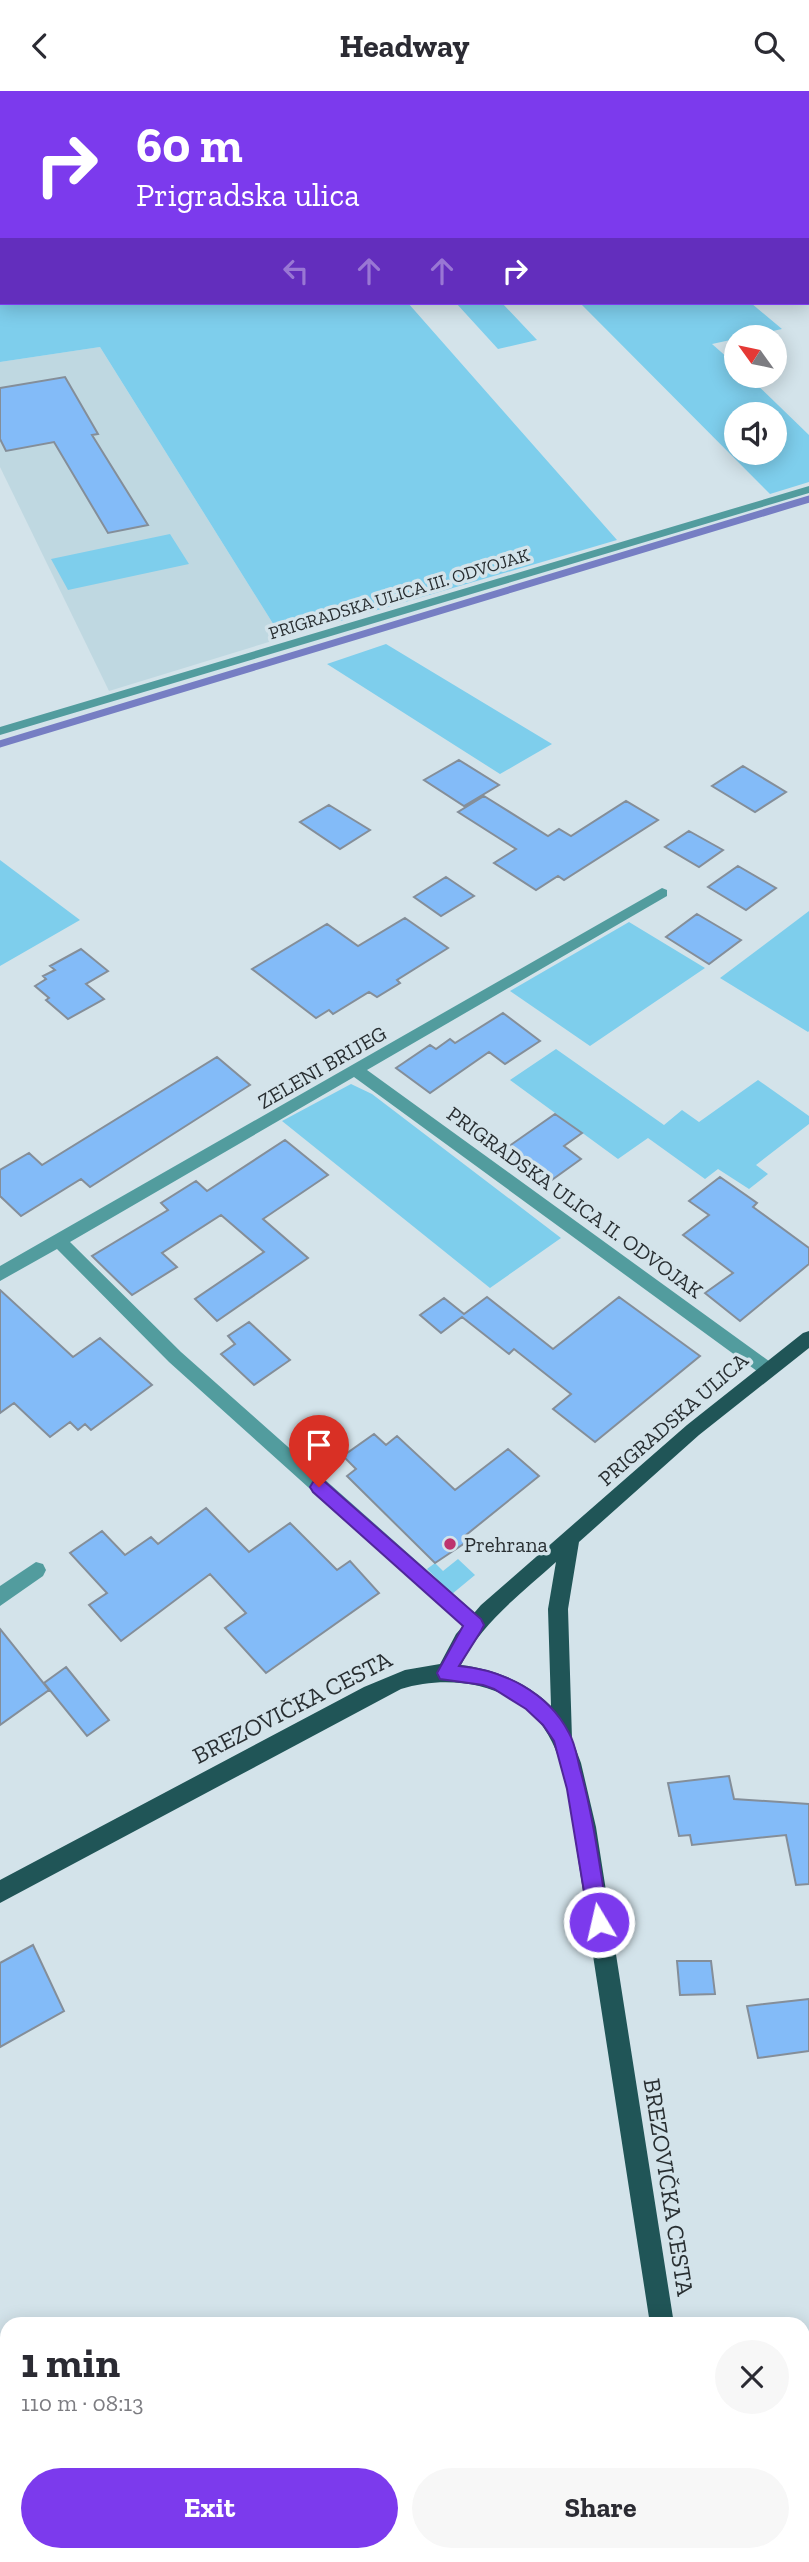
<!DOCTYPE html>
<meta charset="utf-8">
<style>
:root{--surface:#fff;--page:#f7f7f7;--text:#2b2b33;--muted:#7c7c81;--accent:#7c3aed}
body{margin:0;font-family:"Zilla Slab",serif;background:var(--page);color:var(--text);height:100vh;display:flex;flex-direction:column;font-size:26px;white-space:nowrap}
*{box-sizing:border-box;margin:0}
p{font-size:23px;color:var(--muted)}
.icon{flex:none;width:38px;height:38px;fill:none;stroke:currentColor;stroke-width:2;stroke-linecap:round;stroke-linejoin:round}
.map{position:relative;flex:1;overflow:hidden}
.sheet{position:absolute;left:0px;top:2226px;width:810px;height:245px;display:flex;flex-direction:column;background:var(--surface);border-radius:21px 21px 0 0;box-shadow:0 4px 18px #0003}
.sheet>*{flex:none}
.banner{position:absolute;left:0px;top:0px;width:810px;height:214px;box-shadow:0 4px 18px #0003;background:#7c3aed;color:#fff;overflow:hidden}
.needle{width:46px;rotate:303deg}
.buttons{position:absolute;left:724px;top:234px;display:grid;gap:14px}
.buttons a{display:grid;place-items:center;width:63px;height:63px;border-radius:50%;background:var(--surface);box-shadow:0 4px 18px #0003;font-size:35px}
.pin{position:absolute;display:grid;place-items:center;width:60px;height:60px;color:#fff;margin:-72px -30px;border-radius:50% 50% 50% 0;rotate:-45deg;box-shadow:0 0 7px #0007}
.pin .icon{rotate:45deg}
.me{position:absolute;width:77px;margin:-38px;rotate:351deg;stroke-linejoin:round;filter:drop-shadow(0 0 5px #0008)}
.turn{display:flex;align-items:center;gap:24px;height:147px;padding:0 21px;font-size:32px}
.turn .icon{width:91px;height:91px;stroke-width:2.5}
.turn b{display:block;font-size:49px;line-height:60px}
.lanes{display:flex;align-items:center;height:66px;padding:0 21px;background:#0003;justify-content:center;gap:35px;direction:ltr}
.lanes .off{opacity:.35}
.round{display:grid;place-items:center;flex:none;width:74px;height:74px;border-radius:37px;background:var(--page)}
.head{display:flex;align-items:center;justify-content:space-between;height:119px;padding:0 21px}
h1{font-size:42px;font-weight:800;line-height:52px}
.button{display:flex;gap:14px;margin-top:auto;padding:14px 21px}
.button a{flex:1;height:80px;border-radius:42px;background:var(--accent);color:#fff;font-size:28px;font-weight:800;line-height:80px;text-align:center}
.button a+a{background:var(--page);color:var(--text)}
header{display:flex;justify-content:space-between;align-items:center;height:91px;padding:0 21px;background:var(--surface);font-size:32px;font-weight:800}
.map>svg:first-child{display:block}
.built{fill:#bfd8e1}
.green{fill:#7eceec;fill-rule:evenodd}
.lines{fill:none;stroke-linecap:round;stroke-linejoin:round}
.stream{stroke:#767ec3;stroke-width:7}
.building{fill:#83bbf8;stroke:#848e99;stroke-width:2}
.minor{fill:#529c9e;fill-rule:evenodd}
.major{fill:#205557;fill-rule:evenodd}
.route{fill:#7c3aed;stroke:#51269a;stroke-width:2}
.poi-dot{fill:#bd336e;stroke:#d3e3ea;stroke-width:2.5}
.labels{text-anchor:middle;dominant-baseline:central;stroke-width:7;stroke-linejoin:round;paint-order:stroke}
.far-street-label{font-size:18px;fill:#292f32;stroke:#d3e3ea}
.street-label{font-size:21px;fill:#292f32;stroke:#d3e3ea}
.poi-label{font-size:21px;fill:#292f32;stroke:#d3e3ea;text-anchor:start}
.near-street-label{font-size:24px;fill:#292f32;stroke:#d3e3ea}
</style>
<header><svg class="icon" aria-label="back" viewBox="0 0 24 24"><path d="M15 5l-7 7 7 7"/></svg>Headway<svg class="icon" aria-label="search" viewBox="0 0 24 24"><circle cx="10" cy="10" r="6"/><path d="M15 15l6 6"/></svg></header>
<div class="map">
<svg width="809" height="2471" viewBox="0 0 809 2471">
<rect width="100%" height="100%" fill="#d3e3ea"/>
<path class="built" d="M 100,256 L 282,547 L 109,600 L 0,376 L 0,271 Z"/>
<path class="green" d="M 0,0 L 329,0 L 2,2 L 2,212 L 408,212 L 617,449 L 282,547 L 100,256 L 0,271 Z
M 456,212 L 502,212 L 537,249 L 498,258 Z
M 580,212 L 751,212 L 782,238 L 712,253 L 737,275 L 737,285 L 748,285 L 809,344 L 809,391 L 770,403 ZM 737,324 L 775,324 L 775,362 L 737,362 Z
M 170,443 L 189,473 L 68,499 L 51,468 Z
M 386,553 L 552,653 L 500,683 L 327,573 Z
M 0,769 L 80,829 L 0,875 Z
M 809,820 L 809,940 L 808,941 L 720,887 Z
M 629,831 L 705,877 L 590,955 L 510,900 Z
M 556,958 L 664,1034 L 682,1019 L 699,1031 L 758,989 L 809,1025 L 809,1033 L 756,1074 L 768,1083 L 749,1098 L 718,1078 L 705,1088 L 648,1047 L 618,1068 L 510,989 Z
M 351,993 L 372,1003 L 561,1147 L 490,1197 L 282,1030 Z
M 458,1468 L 475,1484 L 452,1503 L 427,1478 L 435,1472 L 443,1480 Z"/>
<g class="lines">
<path class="stream" d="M 0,653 L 809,408"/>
</g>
<path class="building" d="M 65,286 L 98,343 L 92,344 L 148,434 L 108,442 L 54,351 L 6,360 L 0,348 L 0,297 Z
M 459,669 L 499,694 L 464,715 L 424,689 Z
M 743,675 L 786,701 L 755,721 L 712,695 Z
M 484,705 L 548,745 L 559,738 L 571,745 L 626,710 L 658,729 L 564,789 L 558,785 L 536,799 L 494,772 L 516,758 L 458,721 Z
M 329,714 L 370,739 L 340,758 L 300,731 Z
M 689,740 L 723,759 L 699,776 L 665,756 Z
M 738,775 L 776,797 L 746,819 L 708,796 Z
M 446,786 L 474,805 L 441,825 L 414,806 Z
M 697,823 L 741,849 L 709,873 L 666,846 Z
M 405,827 L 448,857 L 397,889 L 400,892 L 377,906 L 369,901 L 333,923 L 329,919 L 316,927 L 252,878 L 327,833 L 358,855 Z
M 81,858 L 108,880 L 86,893 L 104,908 L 68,928 L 46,909 L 49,907 L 35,895 L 46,888 L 43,885 L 55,879 L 50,875 Z
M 503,922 L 540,950 L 505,973 L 489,961 L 430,1002 L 396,977 L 430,954 L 436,958 L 450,948 L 455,952 Z
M 217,966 L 250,994 L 90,1096 L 81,1088 L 21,1125 L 0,1105 L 0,1079 L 29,1062 L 42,1074 Z
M 555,1023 L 582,1042 L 564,1055 L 581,1068 L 549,1091 L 505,1058 Z
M 285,1049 L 328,1084 L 263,1128 L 308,1167 L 217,1230 L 195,1208 L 264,1161 L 221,1124 L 162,1162 L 177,1176 L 132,1204 L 92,1165 L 168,1119 L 161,1112 L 196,1090 L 207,1100 Z
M 720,1086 L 757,1112 L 753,1116 L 809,1157 L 809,1173 L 740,1230 L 705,1202 L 733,1182 L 683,1144 L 709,1124 L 689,1110 Z
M 0,1199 L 73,1266 L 100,1247 L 152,1294 L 91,1339 L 85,1333 L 78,1339 L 70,1331 L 50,1346 L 14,1312 L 0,1322 Z
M 487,1206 L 553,1258 L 619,1206 L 700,1265 L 595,1351 L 553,1318 L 571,1303 L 514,1258 L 509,1263 L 462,1226 L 441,1242 L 420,1224 L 444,1207 L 464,1223 Z
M 249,1231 L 290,1269 L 254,1294 L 221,1263 L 235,1253 L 228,1245 Z
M 374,1343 L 386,1354 L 397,1345 L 455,1399 L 508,1358 L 539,1385 L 466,1444 L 471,1448 L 435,1472 L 347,1385 L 356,1378 L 343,1365 Z
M 206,1417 L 249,1461 L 290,1432 L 337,1479 L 350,1470 L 379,1502 L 266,1582 L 225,1537 L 246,1522 L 210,1483 L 121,1550 L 89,1514 L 107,1502 L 70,1462 L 102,1440 L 125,1464 L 151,1446 L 158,1453 Z
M 0,1538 L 49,1599 L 0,1634 Z
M 66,1576 L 109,1629 L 87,1645 L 44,1592 Z
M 729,1685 L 734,1708 L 809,1713 L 809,1793 L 796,1794 L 786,1744 L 692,1754 L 690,1744 L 679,1745 L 668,1692 Z
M 33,1854 L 64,1920 L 0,1956 L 0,1872 Z
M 677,1870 L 711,1870 L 715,1903 L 680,1904 Z
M 809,1908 L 809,1960 L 758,1967 L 747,1915 Z"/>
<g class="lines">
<path class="minor" d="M 809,395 L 809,402 L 0,644 L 0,636 Z
M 662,797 L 667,799 L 667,805 L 367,979 L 773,1273 L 776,1278 L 773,1283 L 761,1283 L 354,986 L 70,1151 L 181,1261 L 482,1528 L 485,1534 L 482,1540 L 475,1543 L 468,1540 L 169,1271 L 57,1158 L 0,1190 L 0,1175 Z
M 36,1471 L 43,1473 L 46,1479 L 43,1485 L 0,1515 L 0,1495 Z"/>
<path class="major" d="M 809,1240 L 809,1257 L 699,1344 L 579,1451 L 568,1518 L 572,1648 L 581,1672 L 596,1736 L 674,2233 L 650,2233 L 568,1703 C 563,1685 560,1667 552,1651 C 526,1595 455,1581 401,1598 L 0,1812 L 0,1789 L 364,1596 L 405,1579 L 440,1573 L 456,1543 L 481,1514 L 687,1334 L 803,1242 ZM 556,1471 L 548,1518 L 551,1615 C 527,1591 494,1578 461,1574 C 482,1531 521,1503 556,1471 Z
M 685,2464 L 711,2464 L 712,2471 L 686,2471 Z"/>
</g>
<path class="route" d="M 319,1389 L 325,1391 L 481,1528 L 484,1534 L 481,1540 L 459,1575 C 503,1579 548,1601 569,1642 C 575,1652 577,1666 580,1678 C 594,1727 600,1780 609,1831 L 606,1838 L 599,1840 L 592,1838 L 589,1831 L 567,1698 L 554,1650 L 543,1634 L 526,1618 L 494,1598 L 483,1594 L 440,1588 L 437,1582 L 463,1535 L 313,1401 L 310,1396 L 313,1391 Z"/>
<circle class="poi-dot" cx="450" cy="1453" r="7"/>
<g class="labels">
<g class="far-street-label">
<text transform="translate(399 503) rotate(-17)">PRIGRADSKA ULICA III. ODVOJAK</text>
</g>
<g class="street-label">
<text transform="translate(322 976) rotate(-30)">ZELENI BRIJEG</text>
<text transform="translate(575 1111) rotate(36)">PRIGRADSKA ULICA II. ODVOJAK</text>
<text transform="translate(673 1328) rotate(-41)">PRIGRADSKA ULICA</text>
</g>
<g class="poi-label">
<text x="464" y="1453">Prehrana</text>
</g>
<g class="near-street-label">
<text transform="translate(292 1616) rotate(-27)">BREZOVIČKA CESTA</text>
<text transform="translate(669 2096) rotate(81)">BREZOVIČKA CESTA</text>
</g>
</g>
</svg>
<div class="buttons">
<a><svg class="needle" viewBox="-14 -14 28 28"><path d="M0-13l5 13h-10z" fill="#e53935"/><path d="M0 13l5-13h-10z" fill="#7c7c81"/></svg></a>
<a><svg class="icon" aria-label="sound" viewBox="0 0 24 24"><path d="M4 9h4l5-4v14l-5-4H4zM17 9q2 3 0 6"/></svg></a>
</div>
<div class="pin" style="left:319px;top:1396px;background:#d93025"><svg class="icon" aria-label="arrive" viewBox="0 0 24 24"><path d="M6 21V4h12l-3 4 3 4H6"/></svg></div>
<svg class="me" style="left:599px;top:1831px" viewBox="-20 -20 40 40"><circle r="17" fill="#7c3aed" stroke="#fff" stroke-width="3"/><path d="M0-11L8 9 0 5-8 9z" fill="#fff"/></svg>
<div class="banner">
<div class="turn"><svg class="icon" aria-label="right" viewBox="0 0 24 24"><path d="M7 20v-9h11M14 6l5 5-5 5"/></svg><div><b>60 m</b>Prigradska ulica</div></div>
<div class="lanes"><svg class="icon off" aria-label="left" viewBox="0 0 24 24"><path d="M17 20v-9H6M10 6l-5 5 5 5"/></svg><svg class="icon off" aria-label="ahead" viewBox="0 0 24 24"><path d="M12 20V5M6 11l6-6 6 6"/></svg><svg class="icon off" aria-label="ahead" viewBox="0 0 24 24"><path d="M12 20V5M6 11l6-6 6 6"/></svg><svg class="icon" aria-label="right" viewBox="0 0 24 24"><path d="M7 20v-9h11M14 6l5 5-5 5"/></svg></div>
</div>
<section class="sheet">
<div class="head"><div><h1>1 min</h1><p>110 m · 08:13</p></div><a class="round"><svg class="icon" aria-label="close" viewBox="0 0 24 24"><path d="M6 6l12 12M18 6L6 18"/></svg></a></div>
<div class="button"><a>Exit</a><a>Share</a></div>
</section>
</div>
